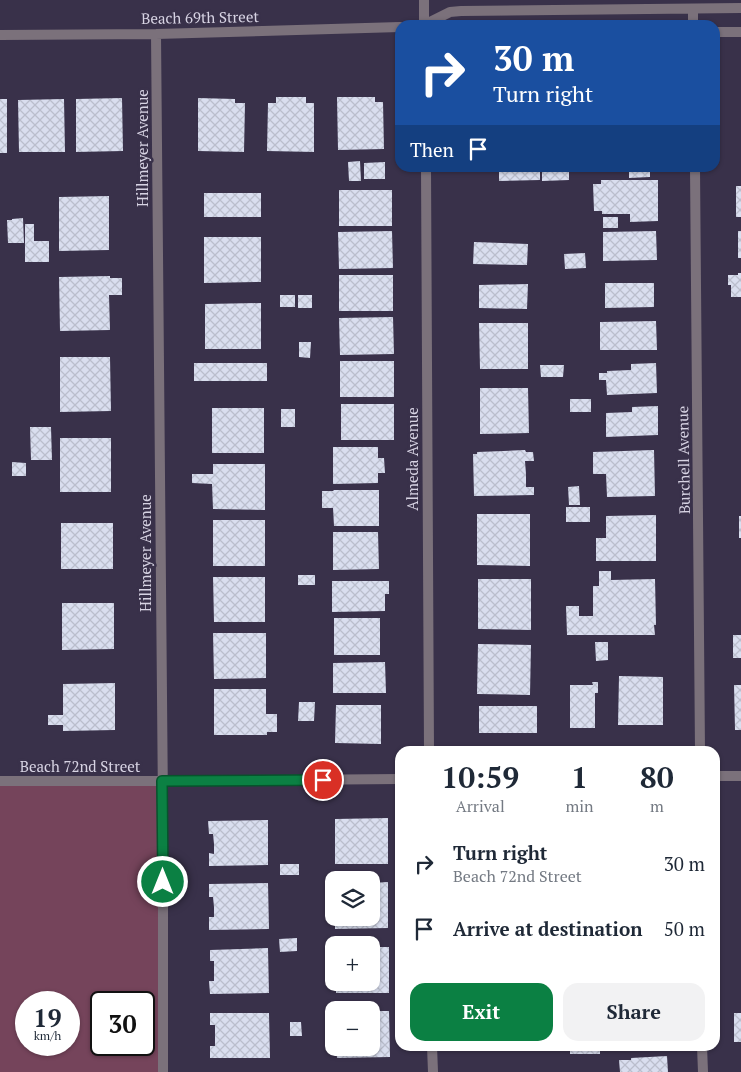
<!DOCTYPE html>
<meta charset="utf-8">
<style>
:root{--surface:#fff;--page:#f2f2f3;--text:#1f2937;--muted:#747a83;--accent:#0b8043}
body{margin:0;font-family:"PT Serif",serif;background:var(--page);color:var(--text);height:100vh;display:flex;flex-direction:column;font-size:19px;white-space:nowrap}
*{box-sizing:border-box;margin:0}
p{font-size:16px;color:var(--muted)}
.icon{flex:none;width:28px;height:28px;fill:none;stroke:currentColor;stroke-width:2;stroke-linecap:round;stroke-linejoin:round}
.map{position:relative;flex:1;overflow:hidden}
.sheet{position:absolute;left:395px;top:746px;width:325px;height:305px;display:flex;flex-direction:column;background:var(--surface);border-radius:15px;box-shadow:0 1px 4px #0004}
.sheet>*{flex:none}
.top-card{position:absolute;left:395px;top:20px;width:325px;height:152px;border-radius:15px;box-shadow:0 1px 4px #0004;background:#1a4fa0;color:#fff;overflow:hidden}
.buttons{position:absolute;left:325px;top:871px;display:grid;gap:10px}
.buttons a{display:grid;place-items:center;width:55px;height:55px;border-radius:10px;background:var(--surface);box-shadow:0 1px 4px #0004;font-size:25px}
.speed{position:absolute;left:15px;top:991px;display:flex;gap:10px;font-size:25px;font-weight:700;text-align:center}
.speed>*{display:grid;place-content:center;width:65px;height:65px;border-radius:50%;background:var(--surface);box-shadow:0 1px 4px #0004;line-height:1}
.speed small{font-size:12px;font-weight:400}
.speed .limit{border:2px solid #111;border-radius:8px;background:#fff;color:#111}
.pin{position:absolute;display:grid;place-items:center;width:42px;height:42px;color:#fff;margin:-21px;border:2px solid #fff;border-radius:50%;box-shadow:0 1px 5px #0007}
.me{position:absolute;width:55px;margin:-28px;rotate:0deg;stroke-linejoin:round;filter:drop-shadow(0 0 4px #0008)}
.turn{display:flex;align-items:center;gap:18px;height:105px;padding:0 15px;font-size:22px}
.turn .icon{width:65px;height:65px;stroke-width:2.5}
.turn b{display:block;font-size:35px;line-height:42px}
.then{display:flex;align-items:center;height:48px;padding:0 15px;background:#0003;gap:10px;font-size:19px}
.eta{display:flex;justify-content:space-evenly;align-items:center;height:85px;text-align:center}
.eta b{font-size:30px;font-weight:700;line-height:35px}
.cta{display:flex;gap:10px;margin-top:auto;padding:10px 15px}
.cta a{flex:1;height:58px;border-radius:15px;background:var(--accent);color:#fff;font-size:20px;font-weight:700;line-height:58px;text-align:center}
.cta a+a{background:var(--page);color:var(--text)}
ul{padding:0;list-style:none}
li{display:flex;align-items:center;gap:15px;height:65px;padding:0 15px}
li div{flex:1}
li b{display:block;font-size:19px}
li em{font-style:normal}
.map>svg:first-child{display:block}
.park{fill:#75445b;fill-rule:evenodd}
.building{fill:url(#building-cross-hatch)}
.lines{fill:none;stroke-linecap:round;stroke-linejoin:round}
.minor{stroke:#7b717b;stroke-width:10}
.route-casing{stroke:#07532c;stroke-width:12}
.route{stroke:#0b8043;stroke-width:9}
.labels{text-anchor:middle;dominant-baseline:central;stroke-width:5;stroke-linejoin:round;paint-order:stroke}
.street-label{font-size:15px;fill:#d7d3e3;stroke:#39314a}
</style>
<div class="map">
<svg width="741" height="1072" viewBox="0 0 741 1072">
<defs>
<pattern id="building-cross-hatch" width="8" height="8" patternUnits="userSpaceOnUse" patternTransform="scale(1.25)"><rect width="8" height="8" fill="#d9deef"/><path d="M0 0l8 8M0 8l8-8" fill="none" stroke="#babecd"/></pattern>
</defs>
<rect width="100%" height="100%" fill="#39314a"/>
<path class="park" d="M 0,781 L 162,781 L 163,1072 L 0,1072 ZM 26,1002 L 69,1002 L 69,1045 L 26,1045 ZM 101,1002 L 144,1002 L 144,1045 L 101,1045 Z"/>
<path class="building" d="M 276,97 L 306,97 L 306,103 L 314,103 L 314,152 L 267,151 L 268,103 L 276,103 Z
M 337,97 L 375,97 L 375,102 L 383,102 L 384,149 L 338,150 Z
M 122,98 L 123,151 L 76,152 L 76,99 Z
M 198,98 L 235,99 L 235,103 L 245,103 L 244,152 L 198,151 Z
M 0,99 L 7,99 L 7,153 L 0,153 Z
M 64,99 L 65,152 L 19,152 L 18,100 Z
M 360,161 L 361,181 L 349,181 L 348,162 Z
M 385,162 L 385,179 L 364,179 L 364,163 Z
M 499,168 L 522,168 L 522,172 L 540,172 L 540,180 L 499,181 Z
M 542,168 L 569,168 L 569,180 L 542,181 Z
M 629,168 L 650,168 L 650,177 L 629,178 Z
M 601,180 L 658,180 L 658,221 L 630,222 L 630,214 L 602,214 L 602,211 L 594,211 L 593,184 L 601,184 Z
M 736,186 L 741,186 L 741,217 L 736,217 Z
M 339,190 L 392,190 L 392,226 L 339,226 Z
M 204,193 L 261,193 L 261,217 L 204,217 Z
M 109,196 L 109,250 L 59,251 L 59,197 Z
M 603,217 L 618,217 L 618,228 L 603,228 Z
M 23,218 L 24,243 L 8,243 L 7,220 L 12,220 L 12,219 Z
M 25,224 L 34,224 L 34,241 L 49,241 L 49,262 L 25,262 Z
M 392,231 L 393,268 L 339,269 L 338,232 Z
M 656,231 L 657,260 L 603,261 L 603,232 Z
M 738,231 L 741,231 L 741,258 L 738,258 Z
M 204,237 L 261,237 L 261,282 L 204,283 Z
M 474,242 L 528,244 L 527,265 L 473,264 Z
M 585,253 L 586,268 L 565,269 L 564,254 Z
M 738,273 L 741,273 L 741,297 L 731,297 L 731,285 L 728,285 L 728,275 L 738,275 Z
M 339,275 L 393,275 L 393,311 L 339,311 Z
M 110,276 L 110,278 L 122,278 L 122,295 L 109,295 L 110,330 L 60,331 L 59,277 Z
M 605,283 L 654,283 L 654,307 L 605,308 Z
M 528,284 L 527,309 L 479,308 L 479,285 Z
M 280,295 L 295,295 L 295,307 L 280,307 Z
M 298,295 L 312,295 L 312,308 L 298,308 Z
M 261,303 L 261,349 L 205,349 L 205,304 Z
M 393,317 L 394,354 L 340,355 L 339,318 Z
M 656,321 L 657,350 L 600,350 L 600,322 Z
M 479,323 L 528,323 L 528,369 L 480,369 Z
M 299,342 L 311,342 L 310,358 L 299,357 Z
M 60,357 L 110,357 L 111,411 L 60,412 Z
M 340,361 L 394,361 L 394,397 L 340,397 Z
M 194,363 L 267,363 L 267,381 L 194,381 Z
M 656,363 L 657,393 L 607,395 L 606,380 L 599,380 L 599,373 L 607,373 L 607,371 L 631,370 L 631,364 Z
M 540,365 L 564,365 L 563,377 L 541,377 Z
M 480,388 L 528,388 L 529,433 L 480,434 Z
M 570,399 L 591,399 L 591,412 L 570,412 Z
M 341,404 L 394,404 L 394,440 L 341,440 Z
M 658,406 L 658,435 L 606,437 L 606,413 L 632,412 L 632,407 Z
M 212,408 L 264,408 L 264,453 L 212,453 Z
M 281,409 L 295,409 L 295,427 L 281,427 Z
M 30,427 L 51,427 L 52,460 L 31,460 Z
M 60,438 L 111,438 L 111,492 L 60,492 Z
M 333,447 L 378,447 L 378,458 L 384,458 L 385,473 L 378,473 L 378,483 L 333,484 Z
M 525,450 L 526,452 L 533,452 L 534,461 L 525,461 L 526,474 L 526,487 L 534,487 L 534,495 L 474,496 L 473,454 L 477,454 L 477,452 Z
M 654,450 L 655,496 L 607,497 L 606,474 L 593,474 L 593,452 Z
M 12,462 L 26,463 L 26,476 L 12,476 Z
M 213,464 L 265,464 L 265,510 L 213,509 L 212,484 L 192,483 L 192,474 L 213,474 Z
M 579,486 L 580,505 L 569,505 L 568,487 Z
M 334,490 L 379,490 L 379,526 L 334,526 L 333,508 L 322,508 L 322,491 L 333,491 Z
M 566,507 L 590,507 L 590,522 L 566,522 Z
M 477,514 L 530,514 L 530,566 L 477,565 Z
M 656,515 L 656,561 L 596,561 L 596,538 L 606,538 L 606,516 Z
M 739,516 L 741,516 L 741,538 L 739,538 Z
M 213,520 L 265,520 L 265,566 L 213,566 Z
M 61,523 L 113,523 L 113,569 L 61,569 Z
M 333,532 L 378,532 L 379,569 L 333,570 Z
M 599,571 L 611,571 L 611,580 L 655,579 L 656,625 L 654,625 L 655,635 L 567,635 L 566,606 L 579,606 L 579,616 L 593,616 L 593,586 L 599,586 Z
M 298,575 L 315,575 L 315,585 L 298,585 Z
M 213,577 L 265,577 L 265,622 L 214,622 Z
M 478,579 L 531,579 L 531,630 L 478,629 Z
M 332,581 L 389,581 L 389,594 L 385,594 L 385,611 L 332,612 Z
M 62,603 L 114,603 L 114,649 L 62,650 Z
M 334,618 L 380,618 L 380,655 L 334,655 Z
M 213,633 L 266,633 L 266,678 L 214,679 Z
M 733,635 L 741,635 L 741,658 L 733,658 Z
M 595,642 L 608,642 L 608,660 L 596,661 Z
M 478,644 L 531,645 L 530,695 L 477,694 Z
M 385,662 L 386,693 L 333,693 L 333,663 Z
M 619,676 L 663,677 L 663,725 L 618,725 Z
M 592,682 L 598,682 L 598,693 L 595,693 L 595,728 L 570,728 L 570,685 L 593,685 Z
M 115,683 L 115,730 L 63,731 L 63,725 L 48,725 L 48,715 L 63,715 L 63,684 Z
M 734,685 L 741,685 L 741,730 L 735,730 Z
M 214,689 L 266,689 L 266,714 L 277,714 L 277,732 L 267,732 L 267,735 L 214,735 Z
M 299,702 L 315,702 L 314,721 L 298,721 Z
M 336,705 L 381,705 L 381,744 L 335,743 Z
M 479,706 L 537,706 L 537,733 L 479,733 Z
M 388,818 L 388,864 L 335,864 L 335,819 Z
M 268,820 L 268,865 L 209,866 L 209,853 L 214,854 L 214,844 L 213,834 L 209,834 L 208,821 Z
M 280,864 L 299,864 L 299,875 L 280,875 Z
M 388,882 L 388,928 L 335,929 L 335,918 L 371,918 L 371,883 Z
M 268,883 L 269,929 L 209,930 L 209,917 L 214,917 L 214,907 L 213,897 L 209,897 L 209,884 Z
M 297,938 L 297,951 L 280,952 L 279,939 Z
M 371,947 L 389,947 L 389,993 L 336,993 L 336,982 L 371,982 Z
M 268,948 L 269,993 L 210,994 L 209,981 L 214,981 L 214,961 L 210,961 L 210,950 Z
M 371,1011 L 389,1011 L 390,1057 L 337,1058 L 336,1048 L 371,1048 Z
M 210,1013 L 269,1013 L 270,1058 L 210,1058 L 210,1046 L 215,1046 L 215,1025 L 210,1025 Z
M 734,1013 L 741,1013 L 741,1042 L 734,1042 Z
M 290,1022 L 301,1022 L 302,1036 L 290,1036 Z
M 570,1046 L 600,1046 L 600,1054 L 570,1054 Z
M 615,1046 L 668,1046 L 669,1050 L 615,1051 Z
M 667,1056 L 668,1072 L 620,1072 L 619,1060 L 631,1060 L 631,1058 Z"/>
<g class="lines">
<path class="minor" d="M 424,0 L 424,25
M 424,25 L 450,12 L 461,11 L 741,8
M 693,25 L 693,9
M 715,32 L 741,32
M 156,34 L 163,806 L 163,1072
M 0,35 L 156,34 L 400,27
M 426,168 L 429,751
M 695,168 L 700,751
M 715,776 L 741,776
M 0,781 L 162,781 L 400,779
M 432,1046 L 433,1072
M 702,1046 L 703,1072"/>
</g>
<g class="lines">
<g class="route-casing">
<path id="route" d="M 163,882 L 162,781 L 323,780"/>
</g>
<use href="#route" class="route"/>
</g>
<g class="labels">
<g class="street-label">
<text transform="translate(200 17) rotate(-1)">Beach 69th Street</text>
<text transform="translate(142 148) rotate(-90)">Hillmeyer Avenue</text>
<text transform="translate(412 459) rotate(-90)">Almeda Avenue</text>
<text transform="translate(683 460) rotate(-91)">Burchell Avenue</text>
<text transform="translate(145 553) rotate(-90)">Hillmeyer Avenue</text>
<text x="80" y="766">Beach 72nd Street</text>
</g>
</g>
</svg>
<div class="buttons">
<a><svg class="icon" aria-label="layers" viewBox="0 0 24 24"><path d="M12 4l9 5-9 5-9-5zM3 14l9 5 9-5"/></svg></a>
<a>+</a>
<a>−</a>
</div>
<div class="speed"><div>19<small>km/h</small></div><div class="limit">30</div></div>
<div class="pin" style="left:323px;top:780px;background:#d93025"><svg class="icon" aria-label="arrive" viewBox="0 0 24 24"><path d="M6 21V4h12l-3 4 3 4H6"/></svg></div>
<svg class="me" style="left:163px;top:882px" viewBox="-20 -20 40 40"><circle r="17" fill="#0b8043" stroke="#fff" stroke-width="3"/><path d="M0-11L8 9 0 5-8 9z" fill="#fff"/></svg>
<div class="top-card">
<div class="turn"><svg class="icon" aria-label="right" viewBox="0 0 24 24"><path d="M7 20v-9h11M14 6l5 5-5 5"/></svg><div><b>30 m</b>Turn right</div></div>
<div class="then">Then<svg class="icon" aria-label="arrive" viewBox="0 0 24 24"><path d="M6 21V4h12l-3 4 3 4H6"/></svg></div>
</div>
<section class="sheet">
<div class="eta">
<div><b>10:59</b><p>Arrival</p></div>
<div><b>1</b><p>min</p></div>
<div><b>80</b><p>m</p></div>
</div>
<ul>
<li><svg class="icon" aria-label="right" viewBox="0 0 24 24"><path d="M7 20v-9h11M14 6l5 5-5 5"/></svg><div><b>Turn right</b><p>Beach 72nd Street</p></div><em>30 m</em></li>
<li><svg class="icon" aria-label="arrive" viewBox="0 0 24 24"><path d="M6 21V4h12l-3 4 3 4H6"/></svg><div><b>Arrive at destination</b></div><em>50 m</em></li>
</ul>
<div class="cta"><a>Exit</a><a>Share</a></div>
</section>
</div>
